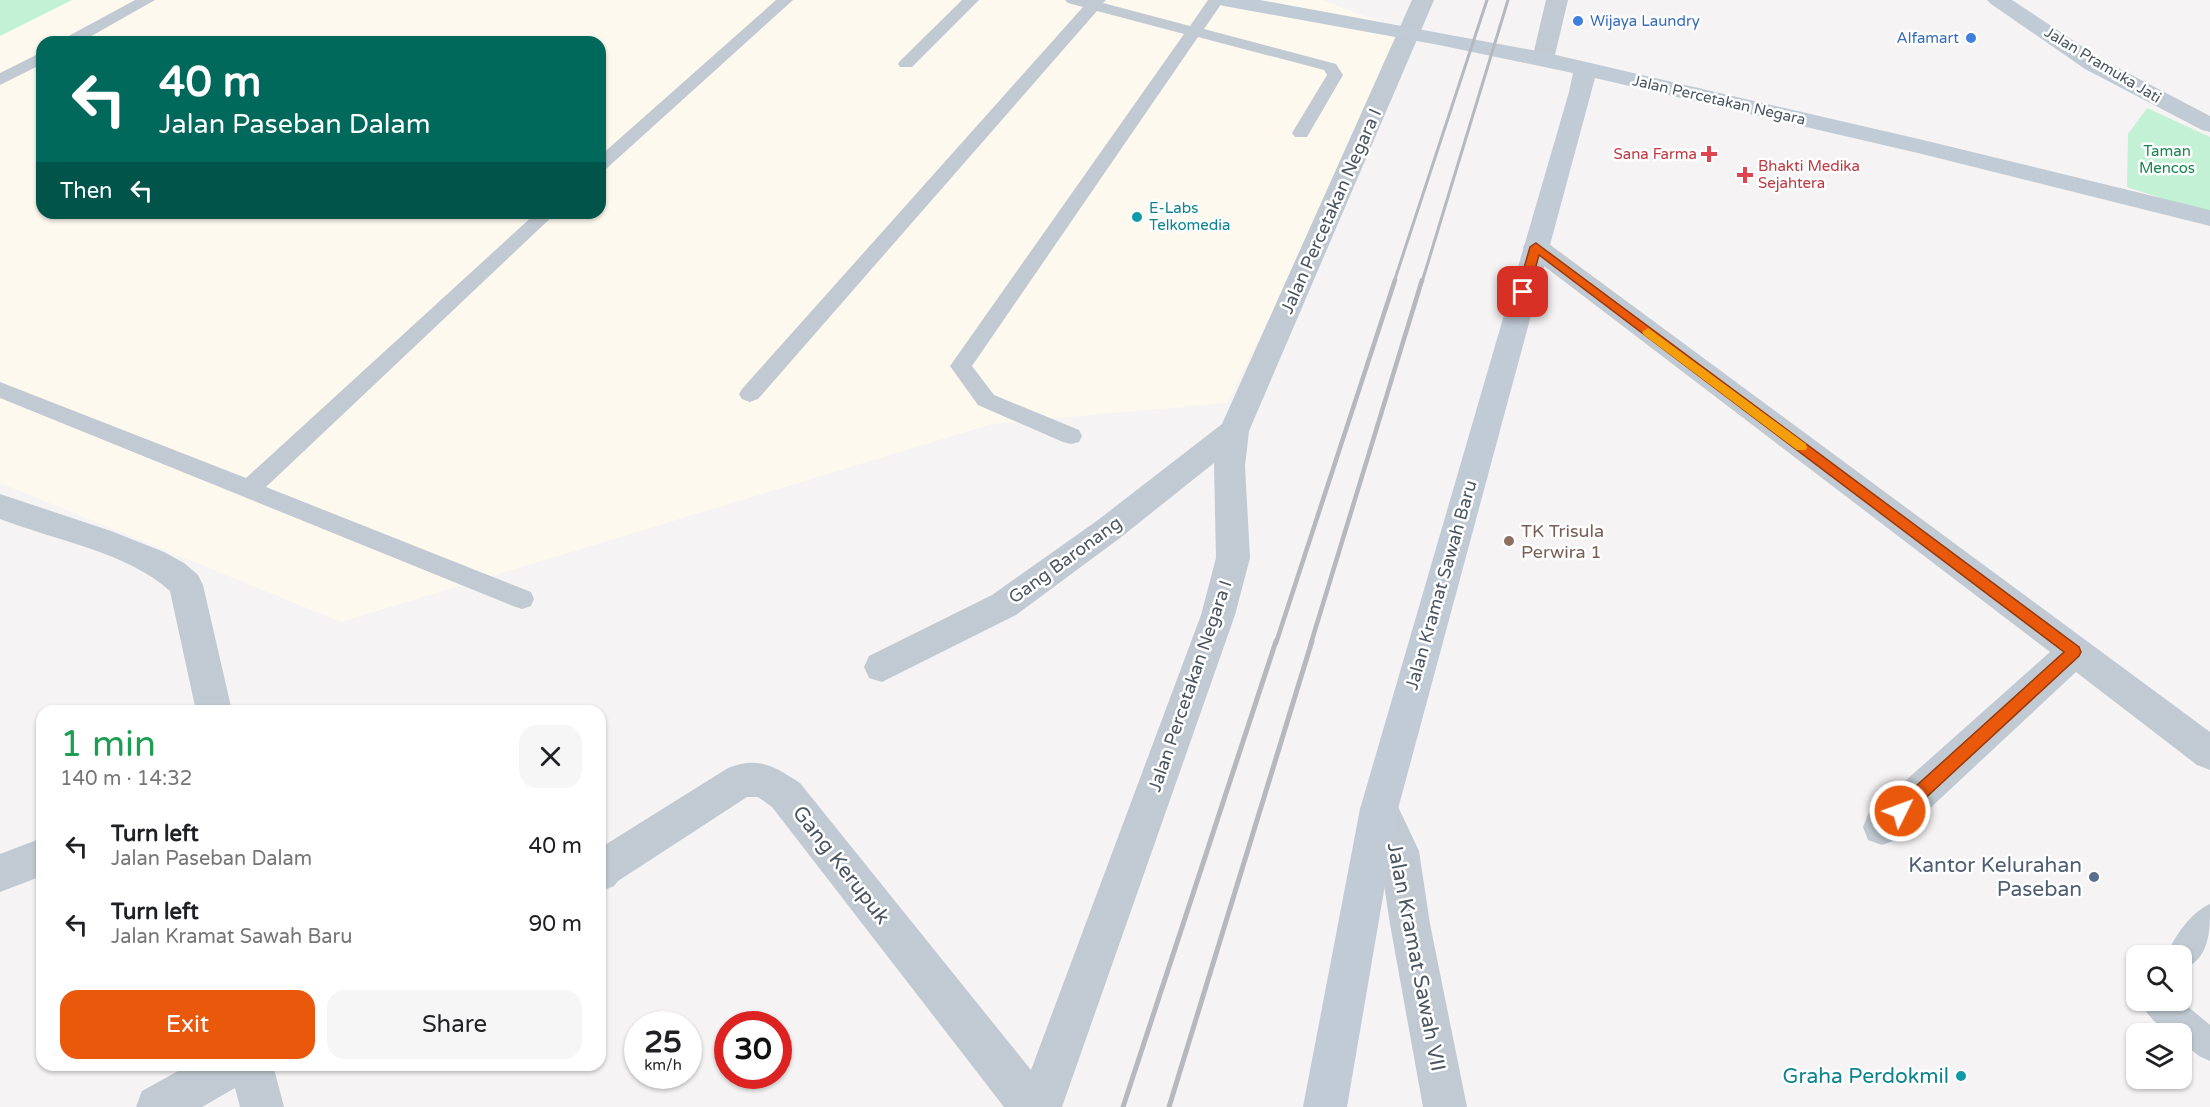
<!DOCTYPE html>
<meta charset="utf-8">
<style>
:root{--surface:#fff;--page:#f6f6f6;--text:#202124;--muted:#757577;--accent:#ea580c}
body{margin:0;font-family:"Varela Round",sans-serif;background:var(--page);color:var(--text);height:100vh;display:flex;flex-direction:column;font-size:22px;white-space:nowrap}
*{box-sizing:border-box;margin:0}
p{font-size:20px;color:var(--muted)}
.icon{flex:none;width:33px;height:33px;fill:none;stroke:currentColor;stroke-width:2;stroke-linecap:round;stroke-linejoin:round}
.map{position:relative;flex:1;overflow:hidden}
.drawer{position:absolute;left:36px;top:705px;width:570px;height:366px;display:flex;flex-direction:column;background:var(--surface);border-radius:18px;box-shadow:0 2px 4px #0004}
.drawer>*{flex:none}
.hud{position:absolute;left:36px;top:36px;width:570px;height:183px;border-radius:18px;box-shadow:0 2px 4px #0004;background:#00695c;color:#fff;overflow:hidden}
.buttons{position:absolute;left:2126px;top:945px;display:grid;gap:12px}
.buttons a{display:grid;place-items:center;width:66px;height:66px;border-radius:12px;background:var(--surface);box-shadow:0 2px 4px #0004;font-size:30px}
.speed{position:absolute;left:624px;top:1011px;display:flex;gap:12px;font-size:30px;font-weight:700;text-align:center}
.speed>*{display:grid;place-content:center;width:78px;height:78px;border-radius:50%;background:var(--surface);box-shadow:0 2px 4px #0004;line-height:1}
.speed small{font-size:15px;font-weight:400}
.speed .limit{border:9px solid #d22;background:#fff;color:#111}
.pin{position:absolute;display:grid;place-items:center;width:51px;height:51px;color:#fff;margin:-26px;border-radius:12px;box-shadow:0 3px 9px #0006}
.me{position:absolute;width:66px;margin:-33px;rotate:48deg;stroke-linejoin:round;filter:drop-shadow(0 0 4px #0008)}
.turn{display:flex;align-items:center;gap:21px;height:126px;padding:0 24px;font-size:27px}
.turn .icon{width:78px;height:78px;stroke-width:2.5}
.turn b{display:block;font-size:42px;line-height:51px}
.then{display:flex;align-items:center;height:57px;padding:0 24px;background:#0003;gap:12px;font-size:22px}
.round{display:grid;place-items:center;flex:none;width:63px;height:63px;border-radius:18px;background:var(--page)}
.headline{display:flex;align-items:center;justify-content:space-between;height:102px;padding:0 24px}
h1{font-size:36px;font-weight:600;line-height:45px;color:#1e9e55}
.cta{display:flex;gap:12px;margin-top:auto;padding:12px 24px}
.cta a{flex:1;height:69px;border-radius:18px;background:var(--accent);color:#fff;font-size:24px;font-weight:600;line-height:69px;text-align:center}
.cta a+a{background:var(--page);color:var(--text)}
ul{padding:0;list-style:none}
li{display:flex;align-items:center;gap:18px;height:78px;padding:0 24px}
li div{flex:1}
li b{display:block;font-size:22px}
li em{font-style:normal}
.map>svg:first-child{display:block}
.commercial{fill:#fdf9ef;fill-rule:evenodd}
.green{fill:#c3f1d5}
.lines{fill:none;stroke-linecap:round;stroke-linejoin:round}
.lane{fill:#c1cad2;fill-rule:evenodd}
.street{fill:#c1cad2;fill-rule:evenodd}
.secondary{fill:#c1cbd6;fill-rule:evenodd}
.rail-far2{stroke:#b5b8bd;stroke-width:3}
.rail-far1{stroke:#b5b8bd;stroke-width:4.5}
.rail{stroke:#b5b8bd;stroke-width:5}
.route{fill:#ea580c;stroke:#983908;stroke-width:1.5}
.slow{fill:#f59e0b}
.shop-dot{fill:#3f7fe0;stroke:#fff;stroke-width:2}
.health-dot{fill:#e0444e;stroke:#fff;stroke-width:2}
.culture-dot{fill:#0f9aa8;stroke:#fff;stroke-width:2}
.education-dot{fill:#8d6e63;stroke:#fff;stroke-width:2}
.service-dot{fill:#5c6f8a;stroke:#fff;stroke-width:2}
.labels{text-anchor:middle;dominant-baseline:central;stroke-width:5;stroke-linejoin:round;paint-order:stroke}
.far-shop-label{font-size:15px;fill:#366cbe;stroke:#fff;text-anchor:start}
.far-street-label{font-size:15px;fill:#4a5661;stroke:#fff}
.far-park-label{font-size:15px;fill:#17864f;stroke:#fff}
.far-health-label{font-size:15px;fill:#be3a42;stroke:#fff;text-anchor:end}
.far-culture-label{font-size:15px;fill:#0d838f;stroke:#fff;text-anchor:start}
.street-label{font-size:18px;fill:#4a5661;stroke:#fff}
.education-label{font-size:18px;fill:#785e54;stroke:#fff;text-anchor:start}
.near-street-label{font-size:21px;fill:#4a5661;stroke:#fff}
.near-service-label{font-size:21px;fill:#4e5e75;stroke:#fff;text-anchor:end}
.near-culture-label{font-size:21px;fill:#0d838f;stroke:#fff;text-anchor:end}
</style>
<div class="map">
<svg width="2210" height="1107" viewBox="0 0 2210 1107">
<rect width="100%" height="100%" fill="#f5f3f3"/>
<path class="commercial" d="M 0,0 L 1323,0 L 1412,34 L 1227,403 L 992,424 L 341,622 L 0,483 ZM 42,42 L 600,42 L 600,213 L 42,213 Z"/>
<path class="green" d="M 0,0 L 72,0 L 0,36 Z
M 2147,108 L 2210,137 L 2210,214 L 2127,187 L 2128,134 Z"/>
<g class="lines">
<path class="lane" d="M 135,0 L 155,0 L 81,42 L 61,42 L 63,39 Z
M 776,0 L 793,0 L 606,169 L 600,170 L 600,156 Z
M 962,0 L 979,0 L 912,67 L 900,67 L 898,64 L 900,61 Z
M 1065,0 L 1106,0 L 1103,3 L 1190,26 L 1208,0 L 1224,0 L 1204,29 L 1336,64 L 1343,75 L 1307,137 L 1295,137 L 1292,133 L 1327,75 L 1324,70 L 1198,37 L 972,366 L 994,395 L 1079,430 L 1082,436 L 1079,442 L 1071,444 L 1063,442 L 978,405 L 950,366 L 1184,34 L 1097,11 L 758,399 L 750,402 L 742,399 L 739,394 L 742,389 L 1083,7 L 1068,3 Z
M 42,52 L 42,64 L 0,85 L 0,73 Z
M 536,213 L 556,213 L 266,487 L 531,592 L 534,599 L 531,606 L 522,609 L 513,606 L 0,398 L 0,382 L 246,478 Z
M 2210,904 C 2210,934 2210,958 2181,971 L 2181,956 L 2166,956 C 2174,937 2191,912 2210,904 Z
M 2140,1000 L 2180,1000 L 2210,1025 L 2210,1061 L 2199,1056 L 2181,1041 L 2181,1034 C 2164,1034 2146,1016 2140,1000 Z"/>
<path class="street" d="M 1412,0 L 1434,0 L 1249,431 L 1245,466 L 1250,558 L 1235,615 L 1062,1107 L 1004,1107 L 772,807 L 758,797 L 747,797 L 618,881 L 614,886 L 600,892 L 600,848 L 728,768 C 758,756 774,766 800,783 L 1031,1070 L 1201,615 L 1216,558 L 1214,463 L 1120,538 L 1016,615 L 882,682 L 869,678 L 864,667 L 869,656 L 992,595 L 1098,520 L 1222,424 Z
M 1546,0 L 1568,0 L 1554,59 L 1551,64 L 1543,66 L 1535,64 L 1532,59 Z
M 1536,239 L 1545,241 L 2210,732 L 2210,770 L 2197,765 L 2076,672 L 1896,840 L 1882,845 L 1868,840 L 1863,827 L 1868,814 L 2050,652 L 1527,253 L 1523,247 L 1527,241 Z
M 0,494 L 111,531 L 164,552 L 184,563 L 198,575 L 203,585 L 232,711 L 196,711 L 170,591 C 127,552 54,540 0,519 Z
M 1379,791 L 1393,796 L 1419,851 L 1430,924 L 1467,1107 L 1423,1107 L 1390,924 L 1379,852 L 1360,809 L 1365,796 Z
M 42,838 L 42,876 L 0,892 L 0,854 Z
M 189,1065 L 273,1065 L 284,1107 L 240,1107 L 235,1088 L 202,1107 L 136,1107 L 142,1091 Z"/>
<path class="secondary" d="M 1213,0 L 1260,0 L 1543,52 L 1923,140 L 2210,210 L 2210,226 L 1922,154 L 1595,78 L 1398,809 L 1347,1107 L 1303,1107 L 1360,809 L 1569,92 L 1573,73 L 1439,45 L 1224,6 L 1217,4 Z
M 1987,0 L 2012,0 L 2101,59 L 2210,116 L 2210,132 L 2202,130 L 2085,69 L 1991,4 Z"/>
<path class="rail-far2" d="M 1394,282 L 1487,0
M 1422,282 L 1508,0"/>
<path class="rail-far1" d="M 1276,643 L 1395,280
M 1311,643 L 1422,280"/>
<path class="rail" d="M 1123,1107 L 1276,641
M 1169,1107 L 1312,641"/>
</g>
<path class="route" d="M 1536,243 L 2079,647 L 2081,652 L 2079,656 L 1906,816 L 1900,818 L 1894,816 L 1892,811 L 1894,806 L 2064,652 L 1539,255 L 1529,292 L 1527,295 L 1519,295 L 1517,292 L 1530,247 Z"/>
<path class="slow" d="M 1648,328 L 1806,444 L 1807,447 L 1806,450 L 1797,450 L 1644,335 L 1642,332 Z"/>
<g class="shop-dot">
<circle cx="1578" cy="21" r="6"/>
<circle cx="1971" cy="38" r="6"/>
</g>
<g class="health-dot">
<path d="M1706 145h6v6h6v6h-6v6h-6v-6h-6v-6h6z"/>
<path d="M1742 166h6v6h6v6h-6v6h-6v-6h-6v-6h6z"/>
</g>
<g class="culture-dot">
<circle cx="1137" cy="217" r="6"/>
<circle cx="1961" cy="1076" r="6"/>
</g>
<circle class="education-dot" cx="1509" cy="541" r="6"/>
<circle class="service-dot" cx="2094" cy="877" r="6"/>
<g class="labels">
<g class="far-shop-label">
<text x="1590" y="21">Wijaya Laundry</text>
<text x="1959" y="38" text-anchor="end">Alfamart</text>
</g>
<g class="far-street-label">
<text transform="translate(2103 65) rotate(31)">Jalan Pramuka Jati</text>
<text transform="translate(1719 100) rotate(13)">Jalan Percetakan Negara</text>
</g>
<g class="far-park-label">
<text x="2167" y="151">Taman<tspan x="2167" dy="17">Mencos</tspan></text>
</g>
<g class="far-health-label">
<text x="1697" y="154">Sana Farma</text>
<text x="1758" y="166" text-anchor="start">Bhakti Medika<tspan x="1758" dy="17">Sejahtera</tspan></text>
</g>
<g class="far-culture-label">
<text x="1149" y="208">E-Labs<tspan x="1149" dy="17">Telkomedia</tspan></text>
</g>
<g class="street-label">
<text transform="translate(1331 211) rotate(-66)">Jalan Percetakan Negara I</text>
<text transform="translate(1065 560) rotate(-36)">Gang Baronang</text>
<text transform="translate(1441 585) rotate(-74)">Jalan Kramat Sawah Baru</text>
<text transform="translate(1190 686) rotate(-71)">Jalan Percetakan Negara I</text>
</g>
<g class="education-label">
<text x="1521" y="531">TK Trisula<tspan x="1521" dy="21">Perwira 1</tspan></text>
</g>
<g class="near-street-label">
<text transform="translate(841 865) rotate(52)">Gang Kerupuk</text>
<text transform="translate(1416 957) rotate(79)">Jalan Kramat Sawah VII</text>
</g>
<g class="near-service-label">
<text x="2082" y="865">Kantor Kelurahan<tspan x="2082" dy="24">Paseban</tspan></text>
</g>
<g class="near-culture-label">
<text x="1949" y="1076">Graha Perdokmil</text>
</g>
</g>
</svg>
<div class="buttons">
<a><svg class="icon" aria-label="search" viewBox="0 0 24 24"><circle cx="10" cy="10" r="6"/><path d="M15 15l6 6"/></svg></a>
<a><svg class="icon" aria-label="layers" viewBox="0 0 24 24"><path d="M12 4l9 5-9 5-9-5zM3 14l9 5 9-5"/></svg></a>
</div>
<div class="speed"><div>25<small>km/h</small></div><div class="limit">30</div></div>
<div class="pin" style="left:1523px;top:292px;background:#d93025"><svg class="icon" aria-label="arrive" viewBox="0 0 24 24"><path d="M6 21V4h12l-3 4 3 4H6"/></svg></div>
<svg class="me" style="left:1900px;top:811px" viewBox="-20 -20 40 40"><circle r="17" fill="#ea580c" stroke="#fff" stroke-width="3"/><path d="M0-11L8 9 0 5-8 9z" fill="#fff"/></svg>
<div class="hud">
<div class="turn"><svg class="icon" aria-label="left" viewBox="0 0 24 24"><path d="M17 20v-9H6M10 6l-5 5 5 5"/></svg><div><b>40 m</b>Jalan Paseban Dalam</div></div>
<div class="then">Then<svg class="icon" aria-label="left" viewBox="0 0 24 24"><path d="M17 20v-9H6M10 6l-5 5 5 5"/></svg></div>
</div>
<section class="drawer">
<div class="headline"><div><h1>1 min</h1><p>140 m · 14:32</p></div><a class="round"><svg class="icon" aria-label="close" viewBox="0 0 24 24"><path d="M6 6l12 12M18 6L6 18"/></svg></a></div>
<ul>
<li><svg class="icon" aria-label="left" viewBox="0 0 24 24"><path d="M17 20v-9H6M10 6l-5 5 5 5"/></svg><div><b>Turn left</b><p>Jalan Paseban Dalam</p></div><em>40 m</em></li>
<li><svg class="icon" aria-label="left" viewBox="0 0 24 24"><path d="M17 20v-9H6M10 6l-5 5 5 5"/></svg><div><b>Turn left</b><p>Jalan Kramat Sawah Baru</p></div><em>90 m</em></li>
</ul>
<div class="cta"><a>Exit</a><a>Share</a></div>
</section>
</div>
